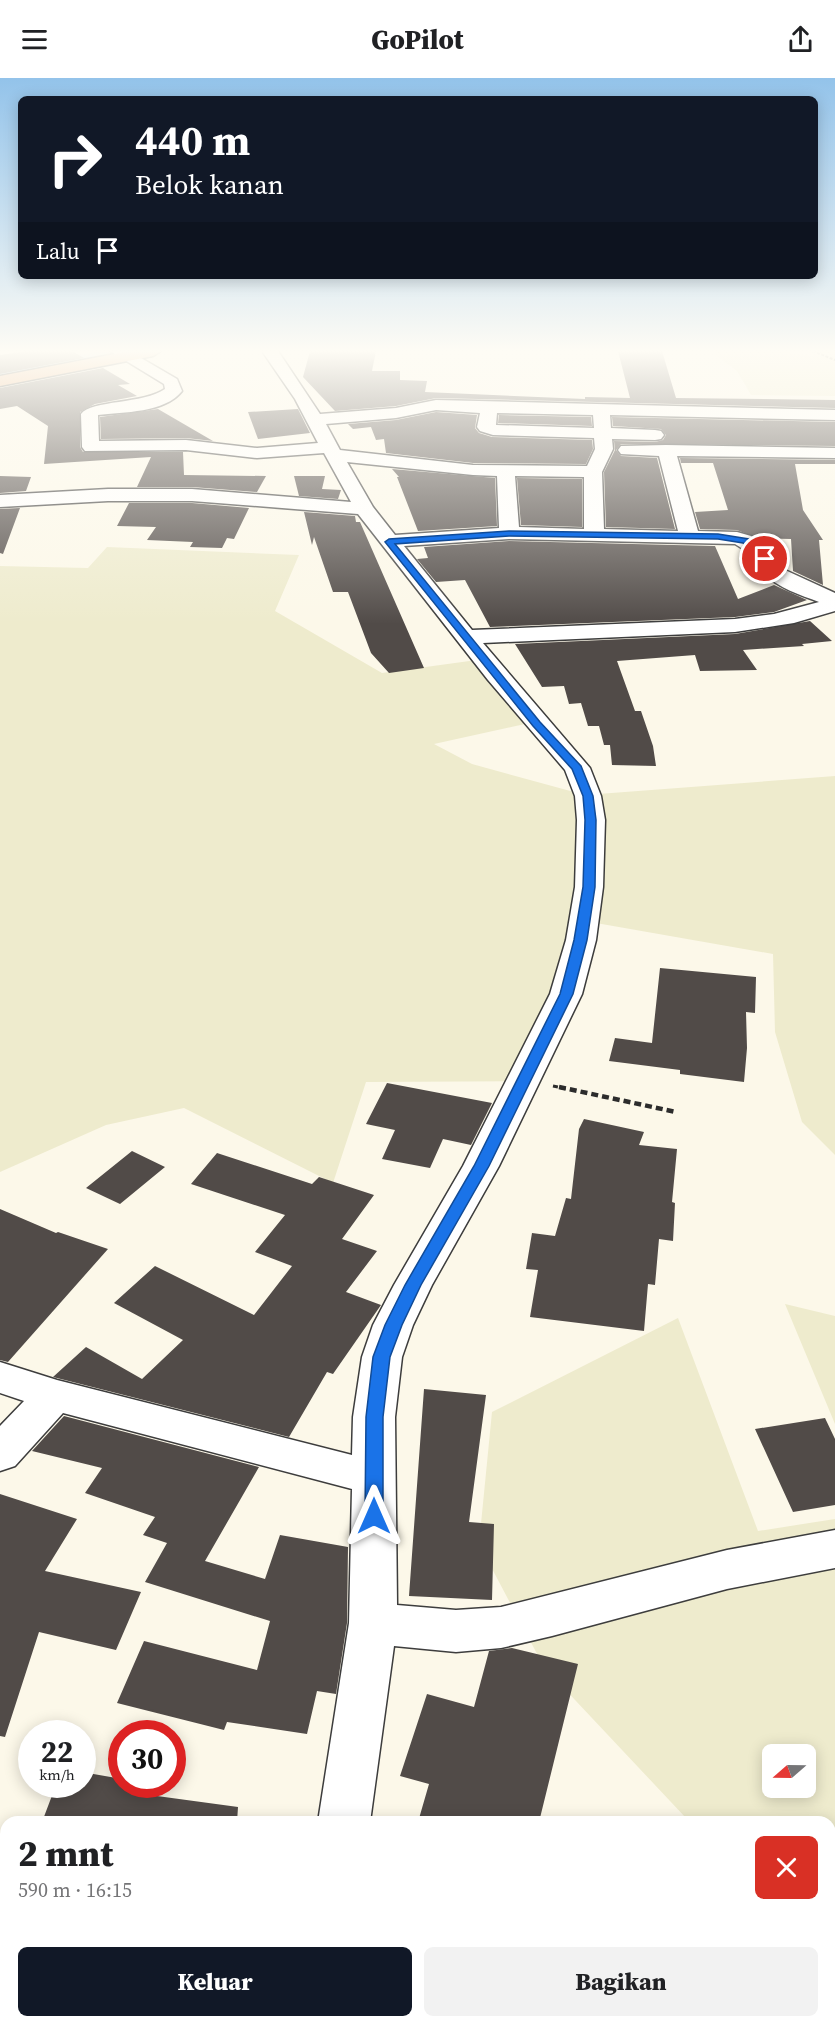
<!DOCTYPE html>
<html lang="id">
<meta charset="utf-8">
<style>
:root{--surface:#fff;--page:#f2f2f2;--text:#202124;--muted:#757577;--accent:#111827}
body{margin:0;font-family:"Source Serif 4",serif;background:var(--page);color:var(--text);height:100vh;display:flex;flex-direction:column;font-size:22px;white-space:nowrap}
*{box-sizing:border-box;margin:0}
p{font-size:20px;color:var(--muted)}
.icon{flex:none;width:33px;height:33px;fill:none;stroke:currentColor;stroke-width:2;stroke-linecap:round;stroke-linejoin:round}
.map{position:relative;flex:1;overflow:hidden}
.details{position:absolute;left:0px;top:1738px;width:836px;height:212px;display:flex;flex-direction:column;background:var(--surface);border-radius:18px 18px 0 0;box-shadow:0 3px 15px #0003}
.details>*{flex:none}
.guide{position:absolute;left:18px;top:18px;width:800px;height:183px;border-radius:9px;box-shadow:0 3px 15px #0003;background:#111827;color:#fff;overflow:hidden}
.needle{width:39px;rotate:250deg}
.fabs{position:absolute;left:762px;top:1666px;display:grid;gap:12px}
.fabs a{display:grid;place-items:center;width:54px;height:54px;border-radius:9px;background:var(--surface);box-shadow:0 3px 15px #0003;font-size:30px}
.speed{position:absolute;left:18px;top:1642px;display:flex;gap:12px;font-size:30px;font-weight:700;text-align:center}
.speed>*{display:grid;place-content:center;width:78px;height:78px;border-radius:50%;background:var(--surface);box-shadow:0 3px 15px #0003;line-height:1}
.speed small{font-size:15px;font-weight:400}
.speed .limit{border:9px solid #d22;background:#fff;color:#111}
.pin{position:absolute;display:grid;place-items:center;width:51px;height:51px;color:#fff;margin:-26px;border:3px solid #fff;border-radius:50%;box-shadow:0 2px 6px #0007}
.me{position:absolute;width:66px;margin:-33px;rotate:0deg;stroke-linejoin:round;filter:drop-shadow(0 0 4px #0008)}
.turn{display:flex;align-items:center;gap:21px;height:126px;padding:0 18px;font-size:27px}
.turn .icon{width:78px;height:78px;stroke-width:2.5}
.turn b{display:block;font-size:42px;line-height:51px}
.then{display:flex;align-items:center;height:57px;padding:0 18px;background:#0003;gap:12px;font-size:22px}
.round{display:grid;place-items:center;flex:none;width:63px;height:63px;border-radius:9px;background:var(--page)}
.summary{display:flex;align-items:center;justify-content:space-between;height:102px;padding:0 18px}
h1{font-size:36px;font-weight:800;line-height:45px}
.primary-button{display:flex;gap:12px;margin-top:auto;padding:12px 18px}
.primary-button a{flex:1;height:69px;border-radius:9px;background:var(--accent);color:#fff;font-size:24px;font-weight:800;line-height:69px;text-align:center}
.primary-button a+a{background:var(--page);color:var(--text)}
header{display:flex;justify-content:space-between;align-items:center;height:78px;padding:0 18px;background:var(--surface);font-size:27px;font-weight:800}
.map>svg:first-child{display:block}
.farmland{fill:#eeebcd;fill-rule:evenodd}
.lines{fill:none;stroke-linecap:round;stroke-linejoin:round}
.canal{fill:#b4d9ed;fill-rule:evenodd}
.building{fill:#514b48}
.minor-casing{stroke:#3d3d3d;stroke-width:3}
.highway-casing{stroke:#1b1b1b;stroke-width:3}
.path-far2{stroke:#2c2c2c;stroke-width:2;stroke-dasharray:3 1.5;stroke-linecap:butt}
.path-far1{stroke:#2c2c2c;stroke-width:3;stroke-dasharray:5 3;stroke-linecap:butt}
.path{stroke:#2c2c2c;stroke-width:4.5;stroke-dasharray:7 4;stroke-linecap:butt}
.minor{fill:#fff;fill-rule:evenodd}
.highway{fill:#e19a62;fill-rule:evenodd}
.route{fill:#1a73e8;stroke:#114b97;stroke-width:1.5}
</style>
<header><svg class="icon" aria-label="menu" viewBox="0 0 24 24"><path d="M4 6h16M4 12h16M4 18h16"/></svg>GoPilot<svg class="icon" aria-label="share" viewBox="0 0 24 24"><path d="M12 15V3M7 8l5-5 5 5M5 13v7h14v-7"/></svg></header>
<div class="map">
<svg width="835" height="1949" viewBox="0 0 835 1949">
<rect width="100%" height="100%" fill="#fcf8e9"/>
<path class="farmland" d="M 728,273 L 777,273 L 813,278 L 809,273 L 835,273 L 835,318 L 751,317 L 737,293 L 713,275 Z
M 107,469 L 299,477 L 275,533 L 382,595 L 484,581 L 525,646 L 434,666 L 472,686 L 585,717 L 835,698 L 835,1077 L 802,1044 L 775,954 L 773,876 L 596,845 L 536,1003 L 366,1004 L 333,1105 L 184,1030 L 106,1047 L 0,1094 L 0,488 L 88,490 Z
M 785,1226 L 835,1238 L 835,1346 Z
M 678,1240 L 758,1453 L 835,1441 L 835,1949 L 379,1949 L 381,1944 L 830,1944 L 830,1744 L 685,1744 L 686,1740 L 544,1589 L 479,1466 L 492,1334 ZM 772,1677 L 806,1677 L 806,1710 L 772,1710 Z"/>
<g class="lines">
<path class="canal" d="M 101,273 L 133,273 L 125,278 L 0,301 L 0,291 Z"/>
</g>
<path class="building" d="M 26,273 L 72,273 L 84,280 L 0,296 L 0,277 Z
M 310,273 L 376,273 L 372,293 L 400,293 L 400,302 L 427,303 L 425,314 L 585,321 L 585,319 L 630,320 L 618,273 L 662,273 L 676,320 L 835,322 L 835,330 L 436,320 L 396,328 L 335,333 L 303,299 Z
M 103,290 L 130,306 L 118,307 L 137,318 L 95,326 L 80,334 L 80,369 L 83,374 L 183,374 L 184,397 L 266,398 L 257,414 L 192,409 L 137,409 L 151,379 L 44,386 L 48,348 L 17,328 L 0,331 L 0,310 Z
M 158,331 L 213,363 L 186,360 L 101,361 L 100,339 Z
M 298,331 L 310,355 L 258,361 L 248,334 Z
M 436,334 L 477,337 L 475,350 L 479,355 L 492,359 L 592,362 L 593,371 L 586,386 L 473,385 L 386,375 L 384,361 L 376,362 L 371,349 L 353,351 L 348,346 L 396,342 Z
M 499,337 L 591,339 L 592,348 L 498,345 Z
M 612,339 L 835,344 L 835,368 L 621,366 L 616,372 L 621,378 L 657,380 L 675,451 L 606,449 L 604,394 L 615,372 L 614,363 L 655,364 L 663,362 L 666,357 L 661,351 L 613,348 Z
M 680,380 L 835,382 L 835,386 L 795,386 L 803,432 L 823,462 L 819,462 L 823,507 L 793,493 L 791,461 L 757,460 L 737,452 L 700,451 L 695,434 L 728,432 L 713,385 L 681,385 Z
M 392,391 L 495,400 L 497,448 L 418,453 L 397,399 L 399,399 Z
M 0,398 L 31,399 L 26,413 L 0,415 Z
M 294,398 L 325,398 L 322,411 L 341,412 L 338,421 L 299,418 Z
M 517,400 L 582,401 L 582,449 L 521,447 Z
M 129,425 L 192,425 L 249,430 L 234,461 L 227,460 L 222,470 L 190,469 L 193,464 L 147,462 L 156,449 L 117,448 Z
M 20,430 L 3,476 L 0,475 L 0,431 Z
M 304,434 L 355,438 L 356,444 L 360,444 L 424,590 L 389,595 L 371,575 L 348,514 L 333,514 L 314,459 L 312,467 Z
M 509,463 L 715,468 L 738,521 L 774,507 L 807,522 L 774,534 L 735,539 L 490,549 L 465,502 L 436,504 L 417,481 L 428,480 L 424,469 Z
M 810,543 L 832,563 L 802,566 L 804,568 L 743,572 L 757,592 L 700,593 L 695,577 L 617,583 L 635,633 L 641,633 L 653,668 L 656,688 L 612,687 L 610,667 L 604,667 L 599,648 L 588,648 L 581,625 L 569,626 L 564,608 L 542,609 L 515,566 L 735,556 Z
M 660,890 L 756,899 L 755,935 L 746,934 L 747,970 L 744,1004 L 680,996 L 680,992 L 609,983 L 615,960 L 652,965 Z
M 387,1005 L 492,1025 L 471,1067 L 443,1061 L 430,1090 L 382,1081 L 395,1052 L 366,1046 Z
M 584,1041 L 644,1054 L 639,1067 L 677,1071 L 672,1124 L 675,1125 L 673,1163 L 659,1161 L 655,1207 L 648,1206 L 644,1253 L 530,1239 L 538,1192 L 526,1191 L 532,1155 L 555,1158 L 566,1120 L 571,1121 L 579,1051 Z
M 132,1073 L 165,1089 L 120,1126 L 86,1110 Z
M 217,1075 L 312,1106 L 319,1099 L 374,1117 L 342,1161 L 377,1173 L 346,1214 L 381,1227 L 333,1296 L 327,1294 L 289,1359 L 53,1299 L 86,1269 L 142,1301 L 183,1262 L 114,1225 L 155,1188 L 254,1237 L 292,1188 L 255,1174 L 285,1137 L 191,1106 Z
M 0,1131 L 56,1155 L 58,1154 L 108,1171 L 8,1284 L 0,1282 Z
M 424,1311 L 486,1317 L 469,1444 L 494,1446 L 492,1522 L 409,1518 Z
M 64,1338 L 259,1389 L 205,1483 L 265,1501 L 280,1457 L 348,1469 L 347,1545 L 336,1616 L 317,1613 L 307,1656 L 227,1644 L 224,1652 L 117,1625 L 144,1563 L 257,1592 L 270,1543 L 145,1504 L 167,1465 L 143,1457 L 155,1439 L 85,1415 L 102,1390 L 32,1373 Z
M 825,1340 L 835,1361 L 835,1427 L 793,1434 L 755,1351 Z
M 0,1416 L 77,1441 L 45,1493 L 141,1514 L 116,1572 L 39,1554 L 5,1659 L 0,1658 Z
M 512,1570 L 578,1586 L 539,1744 L 418,1744 L 429,1706 L 400,1698 L 427,1616 L 474,1629 L 489,1573 Z
M 82,1694 L 122,1701 L 122,1707 L 161,1707 L 157,1718 L 238,1729 L 237,1744 L 42,1744 L 56,1707 L 82,1707 Z"/>
<g class="lines">
<g class="minor-casing">
<path id="minor" d="M 110,273 L 129,273 L 177,301 L 182,313 C 165,335 123,334 98,337 L 99,363 L 186,362 L 257,370 L 318,365 L 295,321 L 262,273 L 278,273 L 320,336 L 396,330 L 436,322 L 835,332 L 835,342 L 610,337 L 611,350 L 655,352 L 661,353 L 664,357 L 661,361 L 655,362 L 612,361 L 613,371 L 602,394 L 604,451 L 678,453 L 659,378 L 621,376 L 618,372 L 621,368 L 666,367 L 835,370 L 835,380 L 677,378 L 698,453 L 737,454 L 751,458 L 760,465 L 785,492 L 835,515 L 835,533 L 794,545 L 735,554 L 483,565 L 590,690 L 601,718 L 605,742 L 603,809 L 596,862 L 582,916 L 499,1088 L 432,1207 L 413,1247 L 402,1279 L 395,1339 L 397,1527 L 456,1532 L 501,1529 L 727,1472 L 835,1452 L 835,1490 L 727,1511 L 552,1558 L 501,1570 L 456,1574 L 394,1568 L 370,1744 L 318,1744 L 349,1545 L 352,1411 L 63,1335 L 15,1388 L 0,1393 L 0,1348 L 24,1323 L 0,1315 L 0,1284 L 57,1302 L 352,1377 L 353,1339 L 362,1279 L 373,1247 L 394,1207 L 463,1088 L 550,916 L 566,862 L 575,809 L 577,742 L 575,718 L 565,692 L 488,602 L 358,436 L 192,423 L 108,423 L 0,429 L 0,417 L 108,411 L 192,411 L 351,424 L 324,375 L 257,380 L 186,372 L 85,373 L 82,369 L 81,336 C 91,322 144,326 165,311 L 164,306 ZM 436,332 L 480,335 L 477,349 L 480,353 L 493,357 L 594,360 L 595,371 L 587,388 L 473,387 L 340,372 L 326,346 L 396,340 ZM 497,335 L 593,337 L 594,350 L 496,347 ZM 347,384 L 473,397 L 497,398 L 499,450 L 395,457 L 373,429 ZM 515,398 L 584,399 L 584,451 L 519,449 ZM 509,461 L 735,466 C 749,473 754,486 764,496 C 779,510 800,517 819,524 L 774,536 L 735,541 L 472,552 L 404,468 Z
M 281,1944 L 339,1944 L 338,1949 L 280,1949 Z"/>
</g>
<g class="highway-casing">
<path id="highway" d="M 130,273 L 161,273 L 153,278 L 0,308 L 0,298 Z"/>
</g>
<path class="path-far2" d="M 813,273 L 835,282"/>
<path class="path-far1" d="M 553,1008 L 567,1011"/>
<path class="path" d="M 559,1009 L 676,1034"/>
<use href="#minor" class="minor"/>
<use href="#highway" class="highway"/>
</g>
<linearGradient id="sky" x2="0" y2="1"><stop stop-color="#93c3ea"/><stop offset="0.5" stop-color="#fefcf5"/><stop offset="1" stop-color="#fefcf5" stop-opacity="0"/></linearGradient>
<rect width="835" height="546" fill="url(#sky)"/>
<path class="route" d="M 509,453 L 718,456 L 749,461 L 769,481 L 762,483 L 743,465 L 718,461 L 509,458 L 395,466 L 540,644 L 581,688 L 593,718 L 596,742 L 595,809 L 587,862 L 573,916 L 489,1088 L 421,1207 L 402,1247 L 390,1279 L 383,1339 L 383,1438 L 380,1443 L 374,1445 L 367,1443 L 365,1438 L 366,1339 L 373,1279 L 385,1247 L 405,1207 L 474,1088 L 560,916 L 574,862 L 583,809 L 585,742 L 583,718 L 572,691 L 533,648 L 385,464 L 389,461 Z"/>
</svg>
<div class="fabs">
<a><svg class="needle" viewBox="-14 -14 28 28"><path d="M0-13l5 13h-10z" fill="#e53935"/><path d="M0 13l5-13h-10z" fill="#757577"/></svg></a>
</div>
<div class="speed"><div>22<small>km/h</small></div><div class="limit">30</div></div>
<div class="pin" style="left:765px;top:481px;background:#d93025"><svg class="icon" aria-label="arrive" viewBox="0 0 24 24"><path d="M6 21V4h12l-3 4 3 4H6"/></svg></div>
<svg class="me" style="left:374px;top:1438px" viewBox="-20 -20 40 40"><path d="M0-17L14 15 0 8-14 15z" fill="#1a73e8" stroke="#fff" stroke-width="4"/></svg>
<div class="guide">
<div class="turn"><svg class="icon" aria-label="right" viewBox="0 0 24 24"><path d="M7 20v-9h11M14 6l5 5-5 5"/></svg><div><b>440 m</b>Belok kanan</div></div>
<div class="then">Lalu<svg class="icon" aria-label="arrive" viewBox="0 0 24 24"><path d="M6 21V4h12l-3 4 3 4H6"/></svg></div>
</div>
<section class="details">
<div class="summary"><div><h1>2 mnt</h1><p>590 m · 16:15</p></div><a class="round" style="background:#d93025;color:#fff"><svg class="icon" aria-label="close" viewBox="0 0 24 24"><path d="M6 6l12 12M18 6L6 18"/></svg></a></div>
<div class="primary-button"><a>Keluar</a><a>Bagikan</a></div>
</section>
</div>
